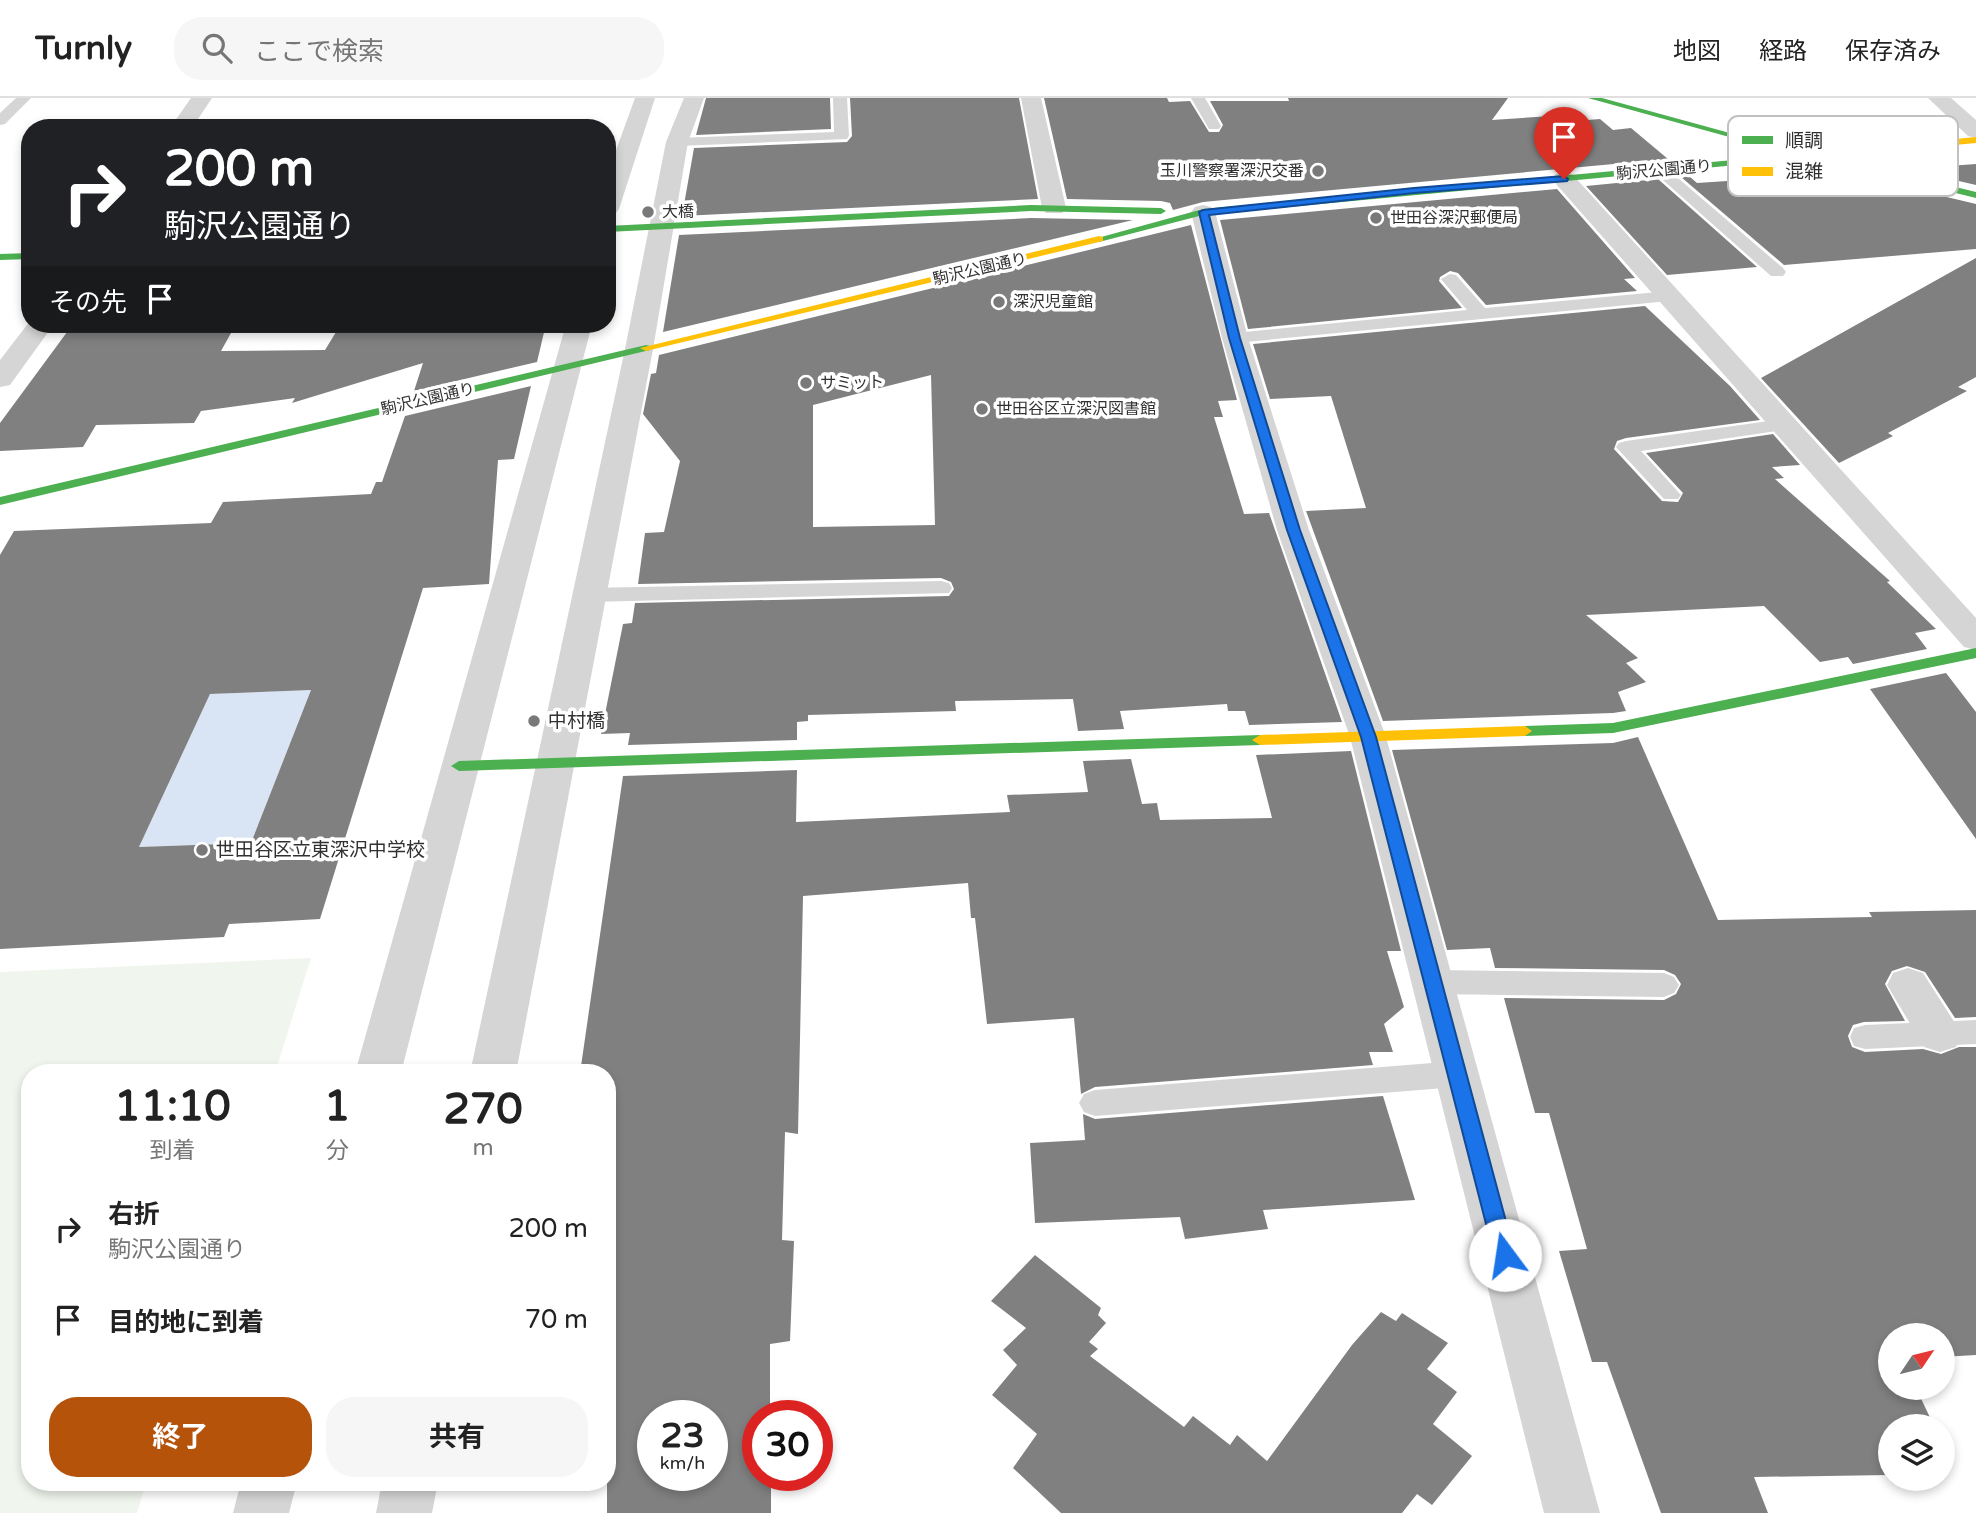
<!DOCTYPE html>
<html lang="ja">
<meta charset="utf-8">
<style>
:root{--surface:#fff;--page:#f6f6f6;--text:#222;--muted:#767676;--line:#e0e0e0;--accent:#b45309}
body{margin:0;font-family:"Varela Round","Noto Sans JP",sans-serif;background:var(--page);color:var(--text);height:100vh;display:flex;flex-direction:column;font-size:26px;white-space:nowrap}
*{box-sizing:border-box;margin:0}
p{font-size:23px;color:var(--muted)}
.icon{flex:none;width:38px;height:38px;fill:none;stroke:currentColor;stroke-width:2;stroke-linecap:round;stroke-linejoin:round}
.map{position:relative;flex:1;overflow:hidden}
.drawer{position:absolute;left:21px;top:966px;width:595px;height:427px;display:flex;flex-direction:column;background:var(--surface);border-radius:28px;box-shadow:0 4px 10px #0003}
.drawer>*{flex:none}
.guide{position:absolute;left:21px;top:21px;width:595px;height:214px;border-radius:28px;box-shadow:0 4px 10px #0003;background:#202124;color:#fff;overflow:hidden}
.needle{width:46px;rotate:55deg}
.controls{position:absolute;left:1878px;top:1225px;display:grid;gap:14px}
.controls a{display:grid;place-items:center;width:77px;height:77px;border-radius:50%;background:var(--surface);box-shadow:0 4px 10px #0003;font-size:35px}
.speed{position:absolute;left:637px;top:1302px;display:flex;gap:14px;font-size:35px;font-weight:700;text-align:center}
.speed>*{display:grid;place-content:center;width:91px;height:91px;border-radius:50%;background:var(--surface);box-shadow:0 4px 10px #0003;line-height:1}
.speed small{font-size:18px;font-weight:400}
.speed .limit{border:10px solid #d22;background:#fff;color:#111}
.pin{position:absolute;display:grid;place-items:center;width:60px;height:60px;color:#fff;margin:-72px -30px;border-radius:50% 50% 50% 0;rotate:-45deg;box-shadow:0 0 7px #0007}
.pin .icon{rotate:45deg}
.me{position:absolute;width:77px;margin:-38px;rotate:346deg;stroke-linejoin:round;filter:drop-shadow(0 0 5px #0008)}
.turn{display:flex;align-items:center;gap:24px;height:147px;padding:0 28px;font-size:32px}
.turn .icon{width:91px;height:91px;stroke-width:2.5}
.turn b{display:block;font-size:49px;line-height:60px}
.then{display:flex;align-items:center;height:66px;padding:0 28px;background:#0003;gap:14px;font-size:26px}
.eta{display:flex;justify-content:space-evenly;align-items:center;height:119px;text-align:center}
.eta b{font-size:42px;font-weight:700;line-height:49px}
.cta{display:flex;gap:14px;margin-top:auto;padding:14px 28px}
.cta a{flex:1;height:80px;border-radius:28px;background:var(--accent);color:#fff;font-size:28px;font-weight:700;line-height:80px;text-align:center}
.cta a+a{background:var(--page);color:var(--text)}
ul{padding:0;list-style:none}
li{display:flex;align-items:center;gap:21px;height:91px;padding:0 28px}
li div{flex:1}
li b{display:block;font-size:26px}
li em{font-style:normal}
header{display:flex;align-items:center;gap:42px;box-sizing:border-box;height:98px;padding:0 35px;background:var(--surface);border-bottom:2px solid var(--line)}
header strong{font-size:33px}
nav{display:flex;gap:38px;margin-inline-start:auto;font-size:24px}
.search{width:490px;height:63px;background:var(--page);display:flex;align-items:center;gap:18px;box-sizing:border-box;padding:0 24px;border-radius:28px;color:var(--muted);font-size:26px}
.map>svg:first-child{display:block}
.green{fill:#f0f6ed}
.water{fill:#d9e5f4}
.building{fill:#808080;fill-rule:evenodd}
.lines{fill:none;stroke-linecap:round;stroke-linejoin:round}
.lane{fill:#d5d5d5;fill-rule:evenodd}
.street{fill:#d5d5d5;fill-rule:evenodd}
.fast{fill:#4caf50;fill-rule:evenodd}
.slow{fill:#ffc107;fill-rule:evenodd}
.route{fill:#1a73e8;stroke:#114b97;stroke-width:2}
.poi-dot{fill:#797979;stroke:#fff;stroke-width:2.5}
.labels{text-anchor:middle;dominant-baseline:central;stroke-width:7;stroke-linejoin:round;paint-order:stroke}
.far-street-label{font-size:16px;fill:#313131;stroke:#fff}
.far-poi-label{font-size:16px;fill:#313131;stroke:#fff;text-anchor:start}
.poi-label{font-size:19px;fill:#313131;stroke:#fff;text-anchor:start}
.key{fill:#fff;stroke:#c1c1c1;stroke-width:2}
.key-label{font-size:19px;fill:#313131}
</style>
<header>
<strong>Turnly</strong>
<div class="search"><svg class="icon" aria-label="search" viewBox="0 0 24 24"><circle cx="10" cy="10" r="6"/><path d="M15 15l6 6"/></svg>ここで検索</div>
<nav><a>地図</a><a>経路</a><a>保存済み</a></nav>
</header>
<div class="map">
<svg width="1976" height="1415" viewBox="0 0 1976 1415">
<rect width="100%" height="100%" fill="#fff"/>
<path class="green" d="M 311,860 L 275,975 L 30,975 L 30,1384 L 146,1384 L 137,1415 L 0,1415 L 0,874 Z"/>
<path class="water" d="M 311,592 L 251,745 L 139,749 L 210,596 Z"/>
<path class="building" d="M 706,0 L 830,0 L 831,31 L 696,37 Z
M 850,0 L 1019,0 L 1038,101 L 682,118 L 694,50 L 847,44 L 852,38 Z
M 1044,0 L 1167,0 L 1169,4 L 1190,3 L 1209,34 L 1219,34 L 1223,27 L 1210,3 L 1289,3 L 1288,0 L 1508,0 L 1492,22 L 1582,16 L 1588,22 L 1600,21 L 1613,32 L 1631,30 L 1668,61 L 1203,104 L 1173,112 L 1170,105 L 1161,103 L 1067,101 Z
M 1976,66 L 1976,87 L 1907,71 Z
M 1846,75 L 1976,106 L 1976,151 L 1784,167 L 1681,79 L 1689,78 L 1697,85 Z
M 1658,81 L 1757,169 L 1667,177 L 1586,88 Z
M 1557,91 L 1635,180 L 1624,181 L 1637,193 L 1486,207 L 1458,175 L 1450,173 L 1440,179 L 1439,183 L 1462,210 L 1248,231 L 1220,122 Z
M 1031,120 L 1133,122 L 663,234 L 679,137 Z
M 1191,127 L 1237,302 L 1218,303 L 1223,319 L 1214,319 L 1244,416 L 1269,415 L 1342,624 L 1249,627 L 1245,613 L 1228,613 L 1227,606 L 1120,613 L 1124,631 L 1078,633 L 1073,601 L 955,603 L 956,613 L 808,617 L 808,623 L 797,624 L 797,642 L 628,647 L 630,635 L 601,636 L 623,526 L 632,525 L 635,505 L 949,498 L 954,491 L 951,484 L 941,480 L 638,486 L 645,435 L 664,434 L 680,363 L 643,316 L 651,276 L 656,275 L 659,257 ZM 931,277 L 935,427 L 813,429 L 813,307 Z
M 1976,160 L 1976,279 L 1958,289 L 1967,293 L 1888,335 L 1893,338 L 1839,365 L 1761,280 Z
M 1645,208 L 1730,288 L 1760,322 L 1626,340 L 1617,343 L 1614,351 L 1662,403 L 1678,404 L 1683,395 L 1646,355 L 1773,336 L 1800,367 L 1772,369 L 1784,380 L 1775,381 L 1890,483 L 1887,484 L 1936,531 L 1915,535 L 1927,551 L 1853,566 L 1848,559 L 1820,564 L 1764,508 L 1586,517 L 1638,560 L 1626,565 L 1646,584 L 1618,594 L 1626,613 L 1613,615 L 1383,623 L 1306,413 L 1366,410 L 1331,298 L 1270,301 L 1253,246 Z
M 73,226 L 236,226 L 221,253 L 325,252 L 341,226 L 546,226 L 537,264 L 414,293 L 423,265 L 292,305 L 295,300 L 201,313 L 194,325 L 96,327 L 83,349 L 0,353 L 0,325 Z
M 531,288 L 514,361 L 498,362 L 489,486 L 423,490 L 320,821 L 229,826 L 224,839 L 0,851 L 0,457 L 14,433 L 211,425 L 223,404 L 371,396 L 376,384 L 382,384 L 405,318 ZM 311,592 L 251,745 L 139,749 L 210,596 Z
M 1946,575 L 1976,614 L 1976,741 L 1870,591 Z
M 1638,639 L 1718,822 L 1872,819 L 1869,814 L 1976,812 L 1976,919 L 1955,920 L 1925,874 L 1907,868 L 1892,873 L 1885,886 L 1905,923 L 1864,924 L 1853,927 L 1848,938 L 1852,949 L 1865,954 L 1923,951 L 1941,956 L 1959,949 L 1976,949 L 1976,1257 L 1942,1259 L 1942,1237 L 1890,1237 L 1890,1290 L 1916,1290 L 1934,1328 L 1890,1328 L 1890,1377 L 1754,1379 L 1768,1415 L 1661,1415 L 1607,1264 L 1592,1264 L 1559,1153 L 1587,1151 L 1549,1015 L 1535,1015 L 1504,900 L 1664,902 L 1676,896 L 1681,886 L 1675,877 L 1664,872 L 1495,870 L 1490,850 L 1447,852 L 1392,652 L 1613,645 Z
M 1351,653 L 1401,853 L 1387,853 L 1404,909 L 1384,926 L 1393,954 L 1369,954 L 1373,967 L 1095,989 L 1081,996 L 1074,920 L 987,926 L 975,820 L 971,820 L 968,785 L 803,798 L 798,1036 L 785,1034 L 782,1142 L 794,1143 L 790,1243 L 770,1246 L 770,1318 L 758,1318 L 758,1377 L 771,1377 L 771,1415 L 607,1415 L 607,975 L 580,975 L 623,678 L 797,672 L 796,724 L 1010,714 L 1007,697 L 1088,694 L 1083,663 L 1131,661 L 1142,706 L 1157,705 L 1160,722 L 1272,720 L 1256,657 ZM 653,1318 L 712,1318 L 712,1377 L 653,1377 Z
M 1383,998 L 1415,1102 L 1263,1112 L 1268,1131 L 1185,1141 L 1180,1119 L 1035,1125 L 1030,1045 L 1085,1042 L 1083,1016 L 1095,1021 Z
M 1035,1157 L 1101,1210 L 1098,1217 L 1106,1225 L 1089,1244 L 1098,1251 L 1090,1258 L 1184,1329 L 1193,1318 L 1230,1347 L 1237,1337 L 1267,1363 L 1352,1247 L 1381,1214 L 1396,1223 L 1402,1215 L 1448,1245 L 1427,1271 L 1457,1294 L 1433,1326 L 1472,1358 L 1432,1407 L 1417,1396 L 1402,1415 L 1061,1415 L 1013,1370 L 1037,1336 L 992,1297 L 1017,1267 L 1003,1252 L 1026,1230 L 991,1203 Z"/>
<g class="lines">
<path class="lane" d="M 16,0 L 31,0 L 5,26 L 0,27 L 0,15 Z
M 833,0 L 847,0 L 849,38 L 847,41 L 677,48 L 670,44 L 677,40 L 834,34 Z
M 1191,0 L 1205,0 L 1221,28 L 1219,31 L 1209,31 Z
M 1660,67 L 1665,69 L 1783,170 L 1786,174 L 1783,178 L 1771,178 L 1655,75 L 1652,72 L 1655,69 Z
M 1450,176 L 1456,177 L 1485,210 L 1669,193 L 1678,198 L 1669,203 L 1235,245 L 1226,240 L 1235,235 L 1467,212 L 1441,181 Z
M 1784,321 L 1791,323 L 1794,327 L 1791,331 L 1641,353 L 1681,397 L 1678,401 L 1664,401 L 1616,349 L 1619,345 L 1626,343 Z
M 941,483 L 949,485 L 952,490 L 949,495 L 589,504 L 581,502 L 578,497 L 581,492 L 589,490 Z
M 1432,872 L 1664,875 L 1674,879 L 1679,887 L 1674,895 L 1664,899 L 1432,896 L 1422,892 L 1417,884 L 1422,876 Z
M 1976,922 L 1976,946 L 1865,951 L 1854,948 L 1850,939 L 1854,930 L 1865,927 Z
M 1457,963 L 1468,967 L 1472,976 L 1468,985 L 1457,989 L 1095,1018 L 1084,1014 L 1079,1005 L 1084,996 L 1095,992 Z"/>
<path class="street" d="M 191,0 L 212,0 L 192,30 L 170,30 Z
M 635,0 L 655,0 L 619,111 L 615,116 L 607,118 L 607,77 Z
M 684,0 L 704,0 L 688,44 L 653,251 L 516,975 L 470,975 L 625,251 L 666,44 Z
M 1021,0 L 1041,0 L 1066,110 L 1062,115 L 1046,115 L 1042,110 Z
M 1928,0 L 1951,0 L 1976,22 L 1976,40 L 1968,38 Z
M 1564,74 L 1572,76 L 1976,520 L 1976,552 L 1964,549 L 1556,86 L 1553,81 L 1556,76 Z
M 1203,107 L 1211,109 L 1215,114 L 1248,240 L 1309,432 L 1386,639 L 1600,1415 L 1544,1415 L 1350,639 L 1277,432 L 1222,240 L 1191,114 L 1195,109 Z
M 30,223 L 30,226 L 54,226 L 10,287 L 0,289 L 0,262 Z
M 566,226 L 592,226 L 401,975 L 355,975 Z
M 1908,870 L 1923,875 L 1962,936 L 1956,949 L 1940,954 L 1924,949 L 1887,887 L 1893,875 Z
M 241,1384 L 297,1384 L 289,1415 L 233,1415 Z
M 382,1384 L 438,1384 L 432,1415 L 376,1415 Z"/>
<path class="fast" d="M 1588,0 L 1602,0 L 1788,51 L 1780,53 Z
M 1755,60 L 1760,63 L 1758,65 L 1203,117 L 1099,144 L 1094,141 L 1203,111 Z
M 1845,62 L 1976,94 L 1976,100 L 1842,67 L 1842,63 Z
M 1031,107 L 1161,110 L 1166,113 L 1161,116 L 1031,113 L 607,134 L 607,128 Z
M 30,155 L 30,161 L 0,162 L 0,156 Z
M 646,247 L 650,248 L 650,252 L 0,407 L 0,399 Z
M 1976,550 L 1976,560 L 1613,635 L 1525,638 L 1518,633 L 1525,628 L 1613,625 Z
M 1260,637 L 1268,642 L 1260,647 L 459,673 L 451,668 L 459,663 Z"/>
<path class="slow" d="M 1976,39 L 1976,45 L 1755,66 L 1750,63 L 1755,60 Z
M 1099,138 L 1103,139 L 1103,143 L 646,253 L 640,250 Z
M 1525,628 L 1532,633 L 1525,638 L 1260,647 L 1252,642 L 1260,637 Z"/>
</g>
<path class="route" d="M 1564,78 L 1568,81 L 1567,83 L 1414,95 L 1209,117 L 1240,240 L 1300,432 L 1376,639 L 1515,1157 L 1512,1164 L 1505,1166 L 1497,1164 L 1494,1157 L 1361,639 L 1287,432 L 1229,240 L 1199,114 L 1203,112 L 1414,90 Z"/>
<g class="poi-dot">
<circle cx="1318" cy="73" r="7"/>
<circle cx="648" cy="114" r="7"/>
<circle cx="1376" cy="120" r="7"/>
<circle cx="999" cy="204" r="7"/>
<circle cx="806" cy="285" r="7"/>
<circle cx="982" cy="311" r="7"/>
<circle cx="534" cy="623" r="7"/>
<circle cx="202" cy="752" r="7"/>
</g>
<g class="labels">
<g class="far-street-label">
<text transform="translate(1664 72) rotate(-5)">駒沢公園通り</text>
<text transform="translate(980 171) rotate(-13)">駒沢公園通り</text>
<text transform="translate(428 301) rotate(-13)">駒沢公園通り</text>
</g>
<g class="far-poi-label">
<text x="1304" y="73" text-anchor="end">玉川警察署深沢交番</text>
<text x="662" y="114">大橋</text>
<text x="1390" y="120">世田谷深沢郵便局</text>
<text x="1013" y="204">深沢児童館</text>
<text x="820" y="285">サミット</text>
<text x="996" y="311">世田谷区立深沢図書館</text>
</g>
<g class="poi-label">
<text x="548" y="623">中村橋</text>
<text x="216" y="752">世田谷区立東深沢中学校</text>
</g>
</g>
<rect x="1728" y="18" width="230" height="80" rx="10" class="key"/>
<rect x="1742" y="38" width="31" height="8" fill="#4caf50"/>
<rect x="1742" y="69" width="31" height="9" fill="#ffc107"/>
<g class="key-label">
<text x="1785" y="49">順調</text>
<text x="1785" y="80">混雑</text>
</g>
</svg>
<div class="controls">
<a><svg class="needle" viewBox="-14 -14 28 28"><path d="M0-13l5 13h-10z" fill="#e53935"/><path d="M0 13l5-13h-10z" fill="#767676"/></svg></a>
<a><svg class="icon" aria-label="layers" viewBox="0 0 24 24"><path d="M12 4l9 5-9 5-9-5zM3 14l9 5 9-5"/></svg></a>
</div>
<div class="speed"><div>23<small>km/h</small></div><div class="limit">30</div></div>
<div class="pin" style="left:1564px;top:81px;background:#d93025"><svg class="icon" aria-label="arrive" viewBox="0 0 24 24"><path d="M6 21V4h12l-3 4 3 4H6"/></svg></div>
<svg class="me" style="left:1505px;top:1157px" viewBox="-20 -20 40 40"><circle r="19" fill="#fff"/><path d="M0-13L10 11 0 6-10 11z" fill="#1a73e8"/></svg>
<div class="guide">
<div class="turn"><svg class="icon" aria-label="right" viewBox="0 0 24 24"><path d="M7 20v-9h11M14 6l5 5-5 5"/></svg><div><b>200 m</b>駒沢公園通り</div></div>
<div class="then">その先<svg class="icon" aria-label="arrive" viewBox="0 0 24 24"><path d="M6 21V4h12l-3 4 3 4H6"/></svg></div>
</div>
<section class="drawer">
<div class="eta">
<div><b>11:10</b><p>到着</p></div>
<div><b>1</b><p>分</p></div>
<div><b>270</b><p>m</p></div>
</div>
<ul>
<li><svg class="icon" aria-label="right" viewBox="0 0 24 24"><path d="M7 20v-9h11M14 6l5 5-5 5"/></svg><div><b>右折</b><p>駒沢公園通り</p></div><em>200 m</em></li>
<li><svg class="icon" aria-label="arrive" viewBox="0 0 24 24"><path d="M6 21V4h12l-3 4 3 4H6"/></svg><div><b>目的地に到着</b></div><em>70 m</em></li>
</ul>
<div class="cta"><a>終了</a><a>共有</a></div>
</section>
</div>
